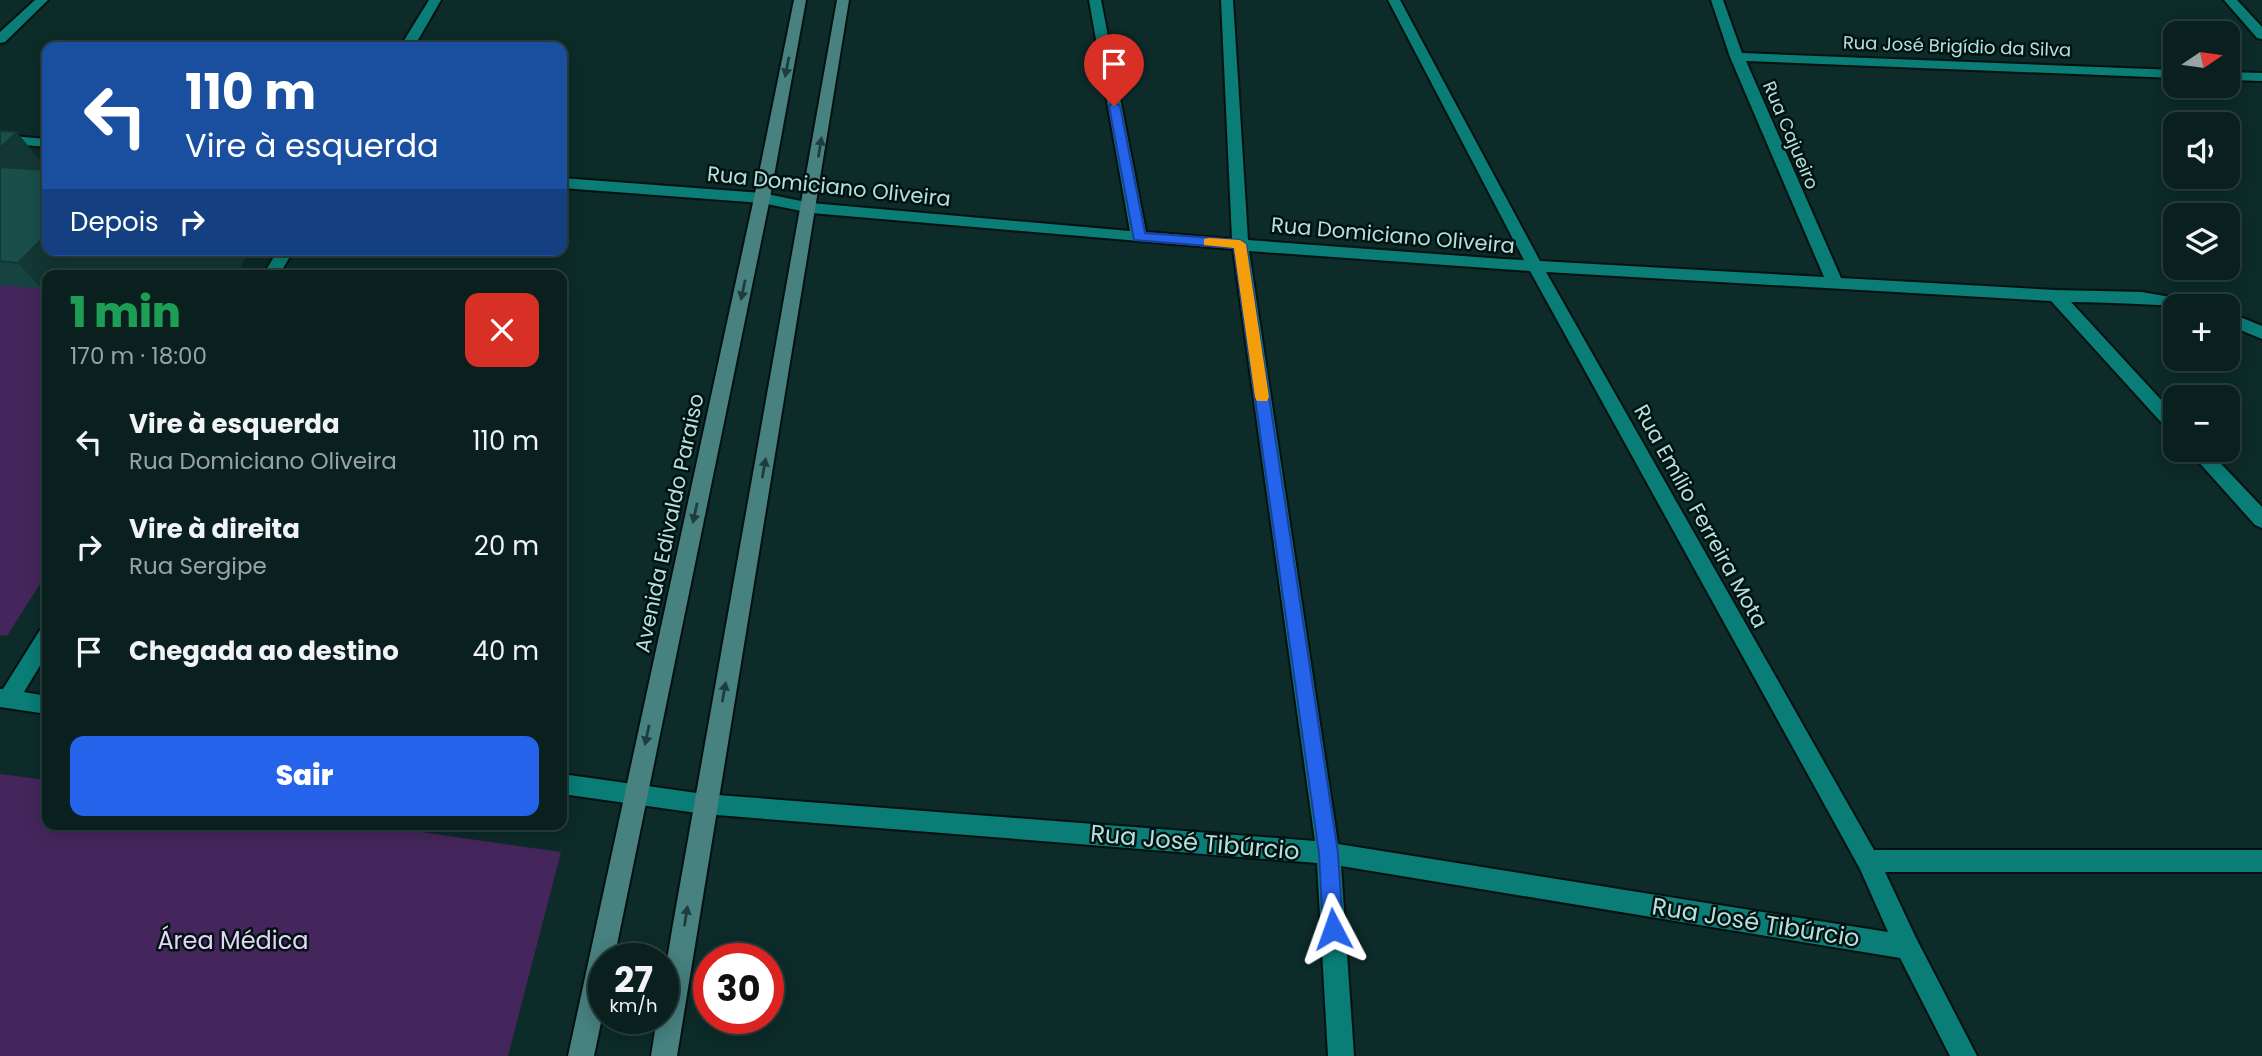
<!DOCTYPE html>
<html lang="pt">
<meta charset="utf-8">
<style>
:root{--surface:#09201f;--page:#172d2c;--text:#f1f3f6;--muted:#99a3a4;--line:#293e3d;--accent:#2563eb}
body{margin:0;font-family:Poppins,sans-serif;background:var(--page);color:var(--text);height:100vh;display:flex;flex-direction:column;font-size:26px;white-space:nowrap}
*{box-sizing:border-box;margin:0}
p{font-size:23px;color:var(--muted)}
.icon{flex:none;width:38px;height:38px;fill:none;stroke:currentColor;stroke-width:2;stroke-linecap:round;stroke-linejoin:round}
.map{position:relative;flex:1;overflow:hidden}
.side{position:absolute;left:42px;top:270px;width:525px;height:560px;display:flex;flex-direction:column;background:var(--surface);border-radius:14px;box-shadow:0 4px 18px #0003,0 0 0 2px var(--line)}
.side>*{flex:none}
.top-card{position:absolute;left:42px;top:42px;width:525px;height:214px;border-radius:14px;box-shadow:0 4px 18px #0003,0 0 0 2px var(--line);background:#1a4fa0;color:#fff;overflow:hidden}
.needle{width:46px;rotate:77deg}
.controls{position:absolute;left:2163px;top:21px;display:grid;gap:14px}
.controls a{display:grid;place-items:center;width:77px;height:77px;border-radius:14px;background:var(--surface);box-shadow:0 4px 18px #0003,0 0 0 2px var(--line);font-size:35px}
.speed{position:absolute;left:588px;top:943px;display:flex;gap:14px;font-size:35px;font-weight:700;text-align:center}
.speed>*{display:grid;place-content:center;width:91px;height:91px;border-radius:50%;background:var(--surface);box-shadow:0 4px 18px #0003,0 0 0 2px var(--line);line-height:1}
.speed small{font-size:18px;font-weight:400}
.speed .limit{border:10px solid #d22;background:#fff;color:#111}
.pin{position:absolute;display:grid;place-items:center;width:60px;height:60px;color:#fff;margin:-72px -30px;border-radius:50% 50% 50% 0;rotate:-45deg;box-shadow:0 0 7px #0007}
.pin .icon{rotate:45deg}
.me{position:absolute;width:77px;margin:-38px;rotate:356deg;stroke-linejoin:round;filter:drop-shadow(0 0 5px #0008)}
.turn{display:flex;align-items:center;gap:24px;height:147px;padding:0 28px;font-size:32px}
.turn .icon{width:91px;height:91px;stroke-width:2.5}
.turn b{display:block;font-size:49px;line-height:60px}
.then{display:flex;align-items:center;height:66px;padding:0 28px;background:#0003;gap:14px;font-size:26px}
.round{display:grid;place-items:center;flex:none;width:74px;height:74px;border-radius:14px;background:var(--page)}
.summary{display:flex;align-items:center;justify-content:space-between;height:119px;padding:0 28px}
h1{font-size:42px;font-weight:800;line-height:52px;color:#1e9e55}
.cta{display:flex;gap:14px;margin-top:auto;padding:14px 28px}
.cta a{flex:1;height:80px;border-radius:14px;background:var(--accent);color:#fff;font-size:28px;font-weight:800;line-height:80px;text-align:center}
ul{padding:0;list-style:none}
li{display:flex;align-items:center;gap:21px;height:105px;padding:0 28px}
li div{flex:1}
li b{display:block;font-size:26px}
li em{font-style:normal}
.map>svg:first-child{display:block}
.built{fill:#143734}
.green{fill:#45265c}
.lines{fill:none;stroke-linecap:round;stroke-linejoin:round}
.minor-casing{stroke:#051110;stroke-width:4}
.secondary-casing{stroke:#051110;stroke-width:4}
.minor{fill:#097d76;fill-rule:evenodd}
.secondary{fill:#478180;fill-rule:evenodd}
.wall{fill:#164340}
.shaded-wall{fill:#123734}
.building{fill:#1a4e4a;stroke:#123734;stroke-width:2}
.oneway{fill:#1d3e3d}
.route{fill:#2563eb;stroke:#184099;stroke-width:2}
.slow{fill:#f59e0b}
.labels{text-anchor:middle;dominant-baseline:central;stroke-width:5;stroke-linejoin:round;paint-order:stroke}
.far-street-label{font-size:18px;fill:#b5e0db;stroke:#011211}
.street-label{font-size:21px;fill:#b5e0db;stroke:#011211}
.near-street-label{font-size:24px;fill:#b5e0db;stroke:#011211}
.near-park-label{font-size:24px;fill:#e6d3f9;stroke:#011211}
</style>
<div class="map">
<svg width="2262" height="1056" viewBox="0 0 2262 1056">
<rect width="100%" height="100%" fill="#0c2b29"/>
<path class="built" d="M 0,156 L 47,160 L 47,250 L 250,250 L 236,275 L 47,275 L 47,290 L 0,285 Z"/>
<path class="green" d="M 0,284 L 47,289 L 47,573 L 7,636 L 0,635 Z
M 0,774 L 47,780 L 47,824 L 364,824 L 561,852 L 508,1056 L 0,1056 Z"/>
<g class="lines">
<g class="minor-casing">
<path id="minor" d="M 35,0 L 48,0 L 5,42 L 0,43 L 0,32 Z
M 429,0 L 441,0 L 414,47 L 400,47 Z
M 1089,0 L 1101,0 L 1146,232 L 1232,239 L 1221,0 L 1233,0 L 1248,240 L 1503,259 L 1524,260 L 1388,0 L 1400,0 L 1540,261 L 1824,277 L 1730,57 L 1711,0 L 1723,0 L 1742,53 L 2175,70 L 2175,78 L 1746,61 L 1841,278 L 2055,290 L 2142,292 L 2199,302 L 2201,306 C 2159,306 2115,302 2071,302 L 2175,415 L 2175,433 L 2169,431 L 2051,301 L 1546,272 L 1874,850 L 2262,850 L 2262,872 L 1885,872 L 1916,938 L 1977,1056 L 1950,1056 L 1900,958 L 1341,866 L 1354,1056 L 1328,1056 L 1317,863 L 704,814 L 562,794 L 562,774 L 704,794 L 1315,841 L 1233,249 L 811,213 L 762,203 L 562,188 L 562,178 L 762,193 L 811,203 L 1130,231 ZM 1249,251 L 1530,271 L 1860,869 L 1888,932 L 1338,844 Z
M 2224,0 L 2237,0 L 2262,27 L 2262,39 L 2257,38 Z
M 2228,72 L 2262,73 L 2262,81 L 2228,80 Z
M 0,135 L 47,139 L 47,147 L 0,143 Z
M 278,250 L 294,250 L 279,275 L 263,275 Z
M 2228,312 L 2262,326 L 2262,339 L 2228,325 Z
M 2188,450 L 2208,450 L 2262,507 L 2262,528 L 2255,525 Z
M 47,627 L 47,654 L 24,692 L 47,696 L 47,714 L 0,707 L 0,689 L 3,689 L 40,630 Z"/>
</g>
<g class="secondary-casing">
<path id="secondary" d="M 794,0 L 806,0 L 770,198 L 614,959 L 604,959 L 604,1008 L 594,1056 L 568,1056 L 754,198 Z
M 837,0 L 849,0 L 677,1056 L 651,1056 L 657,1018 L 663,1018 L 663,984 L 673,924 Z"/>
</g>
<use href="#minor" class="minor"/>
<use href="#secondary" class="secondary"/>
</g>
<path class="wall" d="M 0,131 L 39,159 L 29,169 L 47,250 L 80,250 L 56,275 L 47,275 L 47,284 L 42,289 L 0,285 Z"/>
<path class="shaded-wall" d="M 17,132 L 39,159 L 4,192 L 0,187 L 0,148 Z
M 47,234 L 47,250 L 80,250 L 56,275 L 47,275 L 47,284 L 42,289 L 18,263 Z"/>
<path class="building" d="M 0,131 L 17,132 L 0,148 Z
M 0,167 L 47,170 L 47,234 L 18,263 L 0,261 Z"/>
<defs><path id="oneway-solid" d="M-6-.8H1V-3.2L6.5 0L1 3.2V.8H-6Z" transform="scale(1.75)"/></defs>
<g class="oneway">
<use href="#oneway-solid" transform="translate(787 67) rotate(101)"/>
<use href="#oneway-solid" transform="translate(820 147) rotate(-81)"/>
<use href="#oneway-solid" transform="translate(743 290) rotate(102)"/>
<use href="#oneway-solid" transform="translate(764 468) rotate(-80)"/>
<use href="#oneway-solid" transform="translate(695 513) rotate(102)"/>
<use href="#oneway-solid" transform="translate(724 692) rotate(-80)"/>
<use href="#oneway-solid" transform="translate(647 735) rotate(102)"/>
<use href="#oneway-solid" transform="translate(686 916) rotate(-81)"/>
</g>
<path class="route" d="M 1114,102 L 1120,106 L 1145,233 L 1240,240 L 1246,244 L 1338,853 L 1343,929 L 1340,936 L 1333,939 L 1326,936 L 1323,929 L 1319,853 L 1234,248 L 1134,240 L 1109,106 Z"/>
<path class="slow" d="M 1209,238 L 1240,240 L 1246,244 L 1269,397 L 1267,401 L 1257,401 L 1255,397 L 1234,248 L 1204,245 L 1204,239 Z"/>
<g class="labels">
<g class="far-street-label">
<text transform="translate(1957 46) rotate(2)">Rua José Brigídio da Silva</text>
<text transform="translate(1791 135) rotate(67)">Rua Cajueiro</text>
</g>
<g class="street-label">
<text transform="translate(829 186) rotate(6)">Rua Domiciano Oliveira</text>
<text transform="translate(1393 235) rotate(5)">Rua Domiciano Oliveira</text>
<text transform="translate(1701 516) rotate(61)">Rua Emílio Ferreira Mota</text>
<text transform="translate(669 523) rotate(-78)">Avenida Edivaldo Paraiso</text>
</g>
<g class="near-street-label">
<text transform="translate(1195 842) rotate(5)">Rua José Tibúrcio</text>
<text transform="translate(1756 922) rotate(9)">Rua José Tibúrcio</text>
</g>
<g class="near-park-label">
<text x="233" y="940">Área Médica</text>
</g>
</g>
</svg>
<div class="controls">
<a><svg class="needle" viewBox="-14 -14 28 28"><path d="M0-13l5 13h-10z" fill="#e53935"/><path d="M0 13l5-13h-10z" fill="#99a3a4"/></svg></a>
<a><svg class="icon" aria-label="sound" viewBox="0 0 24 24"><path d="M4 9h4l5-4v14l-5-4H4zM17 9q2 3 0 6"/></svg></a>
<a><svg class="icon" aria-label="layers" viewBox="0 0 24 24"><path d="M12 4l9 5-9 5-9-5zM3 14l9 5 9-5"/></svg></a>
<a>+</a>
<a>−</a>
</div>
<div class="speed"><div>27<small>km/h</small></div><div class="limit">30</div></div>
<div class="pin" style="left:1114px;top:106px;background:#d93025"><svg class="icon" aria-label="arrive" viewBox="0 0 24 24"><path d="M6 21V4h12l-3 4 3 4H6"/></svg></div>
<svg class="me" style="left:1333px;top:929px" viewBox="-20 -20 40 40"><path d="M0-17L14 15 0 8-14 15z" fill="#2563eb" stroke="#fff" stroke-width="4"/></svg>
<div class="top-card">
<div class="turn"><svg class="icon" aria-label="left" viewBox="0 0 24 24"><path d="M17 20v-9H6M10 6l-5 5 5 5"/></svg><div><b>110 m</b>Vire à esquerda</div></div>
<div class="then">Depois<svg class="icon" aria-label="right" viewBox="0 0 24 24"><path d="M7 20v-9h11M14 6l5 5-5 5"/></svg></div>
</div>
<section class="side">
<div class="summary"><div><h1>1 min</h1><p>170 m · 18:00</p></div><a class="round" style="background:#d93025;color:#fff"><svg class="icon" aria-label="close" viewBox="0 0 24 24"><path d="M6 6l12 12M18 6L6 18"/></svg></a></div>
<ul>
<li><svg class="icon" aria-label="left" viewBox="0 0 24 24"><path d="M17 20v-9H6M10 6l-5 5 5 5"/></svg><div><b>Vire à esquerda</b><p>Rua Domiciano Oliveira</p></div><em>110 m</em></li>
<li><svg class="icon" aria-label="right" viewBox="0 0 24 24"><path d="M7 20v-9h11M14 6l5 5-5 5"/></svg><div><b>Vire à direita</b><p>Rua Sergipe</p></div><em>20 m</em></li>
<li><svg class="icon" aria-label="arrive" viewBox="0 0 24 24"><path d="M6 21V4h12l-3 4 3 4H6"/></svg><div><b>Chegada ao destino</b></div><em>40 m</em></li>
</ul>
<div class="cta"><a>Sair</a></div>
</section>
</div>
